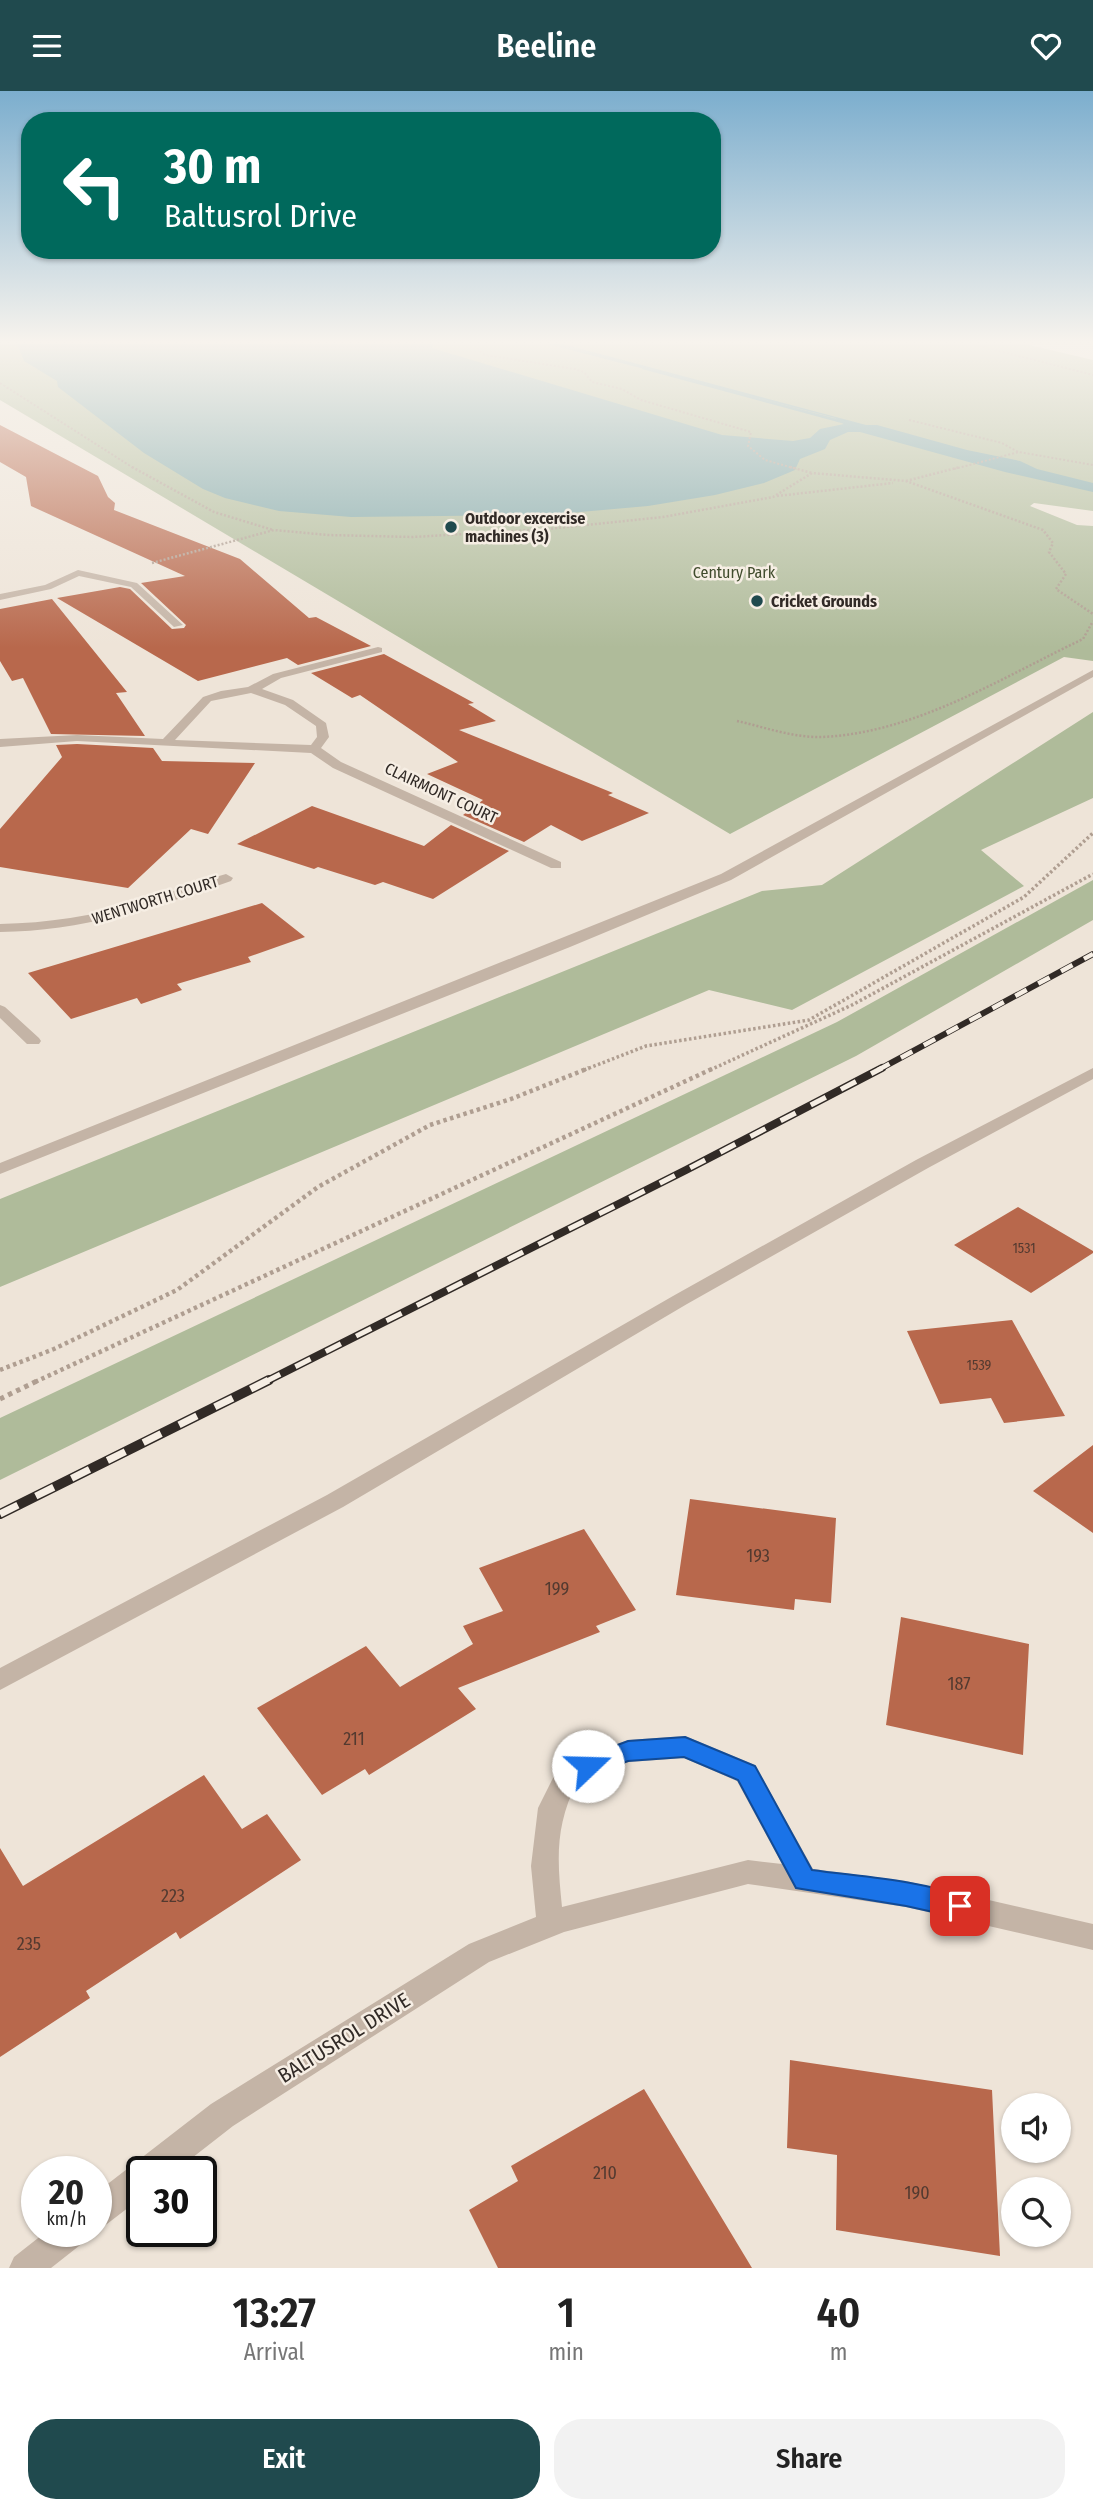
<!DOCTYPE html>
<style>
:root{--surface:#fff;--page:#f2f2f2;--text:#222;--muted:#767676;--accent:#204a4e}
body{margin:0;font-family:"Fira Sans Condensed",sans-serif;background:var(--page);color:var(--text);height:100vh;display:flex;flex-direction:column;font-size:26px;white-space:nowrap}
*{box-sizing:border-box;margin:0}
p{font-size:23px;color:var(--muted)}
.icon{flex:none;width:38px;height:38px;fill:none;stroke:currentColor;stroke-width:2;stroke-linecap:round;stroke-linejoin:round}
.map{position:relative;height:2177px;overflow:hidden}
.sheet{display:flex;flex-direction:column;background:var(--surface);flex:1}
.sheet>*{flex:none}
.hud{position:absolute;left:21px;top:21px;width:700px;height:147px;border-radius:28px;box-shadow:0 2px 5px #0004;background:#00695c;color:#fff;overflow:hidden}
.controls{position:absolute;left:1001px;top:2002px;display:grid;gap:14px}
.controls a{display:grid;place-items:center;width:70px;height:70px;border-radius:50%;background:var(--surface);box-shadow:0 2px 5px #0004;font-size:35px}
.speed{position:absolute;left:21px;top:2065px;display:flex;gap:14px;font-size:35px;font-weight:700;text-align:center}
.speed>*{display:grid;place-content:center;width:91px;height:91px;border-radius:50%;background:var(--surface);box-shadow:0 2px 5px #0004;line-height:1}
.speed small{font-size:18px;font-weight:400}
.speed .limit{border:4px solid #111;border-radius:10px;background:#fff;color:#111}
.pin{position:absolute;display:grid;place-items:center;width:60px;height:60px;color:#fff;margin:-30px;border-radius:14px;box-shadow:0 4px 10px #0006}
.me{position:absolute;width:77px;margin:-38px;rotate:69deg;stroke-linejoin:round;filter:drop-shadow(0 0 5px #0008)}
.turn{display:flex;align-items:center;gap:24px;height:147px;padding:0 28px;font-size:32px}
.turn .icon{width:91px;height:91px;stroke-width:2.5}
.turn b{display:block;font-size:49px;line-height:60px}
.eta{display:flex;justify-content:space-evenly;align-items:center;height:119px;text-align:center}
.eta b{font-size:42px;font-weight:600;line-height:49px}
.action{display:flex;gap:14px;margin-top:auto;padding:14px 28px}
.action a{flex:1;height:80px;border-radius:28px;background:var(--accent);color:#fff;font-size:28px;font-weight:600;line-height:80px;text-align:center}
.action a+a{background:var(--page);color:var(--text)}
header{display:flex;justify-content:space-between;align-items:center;height:91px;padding:0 28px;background:var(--accent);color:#fff;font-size:32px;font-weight:600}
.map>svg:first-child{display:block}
.green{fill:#afbb9a}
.water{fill:#7ba5a7}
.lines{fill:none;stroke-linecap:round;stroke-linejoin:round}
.stream{fill:#7ba5a7;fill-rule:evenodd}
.building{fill:#b8684c}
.path-far4{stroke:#af9e91;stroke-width:2;stroke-dasharray:2 2;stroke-linecap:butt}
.path-far3{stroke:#af9e91;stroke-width:2.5;stroke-dasharray:2 2;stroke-linecap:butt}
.path-far2{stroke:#af9e91;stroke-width:3.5;stroke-dasharray:2.5 2.5;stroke-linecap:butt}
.path-far1{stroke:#af9e91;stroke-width:4.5;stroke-dasharray:3.5 3.5;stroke-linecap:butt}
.path{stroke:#af9e91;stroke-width:5;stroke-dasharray:4.5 4.5;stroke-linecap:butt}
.lane{fill:#c4b4a6;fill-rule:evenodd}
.street{fill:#c4b4a6;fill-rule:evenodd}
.rail-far2-casing{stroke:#312a26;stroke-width:6}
.rail-far1-casing{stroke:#312a26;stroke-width:8}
.rail-casing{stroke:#312a26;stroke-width:10}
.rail-far2{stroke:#f6eee4;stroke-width:4.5;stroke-dasharray:13;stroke-linecap:butt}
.rail-far1{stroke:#f6eee4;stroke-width:5;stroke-dasharray:17;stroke-linecap:butt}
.rail{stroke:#f6eee4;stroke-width:7;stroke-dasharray:20;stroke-linecap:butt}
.route{fill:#1a73e8;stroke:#114b97;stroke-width:2}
.poi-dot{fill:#204a4e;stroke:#f6eee4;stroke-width:2.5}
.labels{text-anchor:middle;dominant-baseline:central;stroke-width:5;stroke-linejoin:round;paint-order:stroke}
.number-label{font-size:14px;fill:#533a30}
.far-poi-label{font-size:16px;font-weight:bold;fill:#312a26;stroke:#f6eee4;text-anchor:start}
.far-park-label{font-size:16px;fill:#404c2d;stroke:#f6eee4}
.far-street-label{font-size:16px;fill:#312a26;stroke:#f6eee4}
.near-number-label{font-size:18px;fill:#533a30}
.near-street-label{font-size:21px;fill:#312a26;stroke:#f6eee4}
</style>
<header><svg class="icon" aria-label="menu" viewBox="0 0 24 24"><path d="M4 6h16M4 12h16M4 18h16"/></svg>Beeline<svg class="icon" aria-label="heart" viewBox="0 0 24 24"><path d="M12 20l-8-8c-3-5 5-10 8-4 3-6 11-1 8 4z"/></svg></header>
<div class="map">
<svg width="1093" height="2177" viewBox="0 0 1093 2177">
<rect width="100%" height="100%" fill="#eee4d8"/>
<path class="green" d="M 0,253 L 1025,253 L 1093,269 L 1093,420 L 1034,412 L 1030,415 L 1077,434 L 1093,435 L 1093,570 L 1064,566 L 730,743 L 0,309 Z
M 1093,621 L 1093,707 L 981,759 L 1024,795 L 792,919 L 709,899 L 0,1196 L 0,1108 L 762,800 L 822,794 Z
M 1093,789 L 1093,829 L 856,965 L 0,1389 L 0,1327 L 837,931 Z"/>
<path class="water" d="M 17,253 L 433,253 L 432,257 L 722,344 L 793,350 L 810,347 L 820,338 L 844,333 L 835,327 L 547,253 L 563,253 L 866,334 L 877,334 L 967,359 L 1020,370 L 1037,378 L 1093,392 L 1093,401 L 1005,381 L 860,341 L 848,341 L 830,349 L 825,358 L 800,368 L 795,379 L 764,392 L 715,404 L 648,415 L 546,424 L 351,426 L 279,420 L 225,407 L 203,398 L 144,362 L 58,296 L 57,290 L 24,270 Z"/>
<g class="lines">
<path class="stream" d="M 642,276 L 860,334 L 861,335 L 856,336 L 642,278 Z"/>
</g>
<path class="building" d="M 0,334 L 98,385 L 108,406 L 115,412 L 114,419 L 240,468 L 309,527 L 316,526 L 371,555 L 298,574 L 287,567 L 198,590 L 57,507 L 120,496 L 130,498 L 172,538 L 184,537 L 186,534 L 141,492 L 185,485 L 31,415 L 26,386 L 0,371 Z
M 52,508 L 127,601 L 116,602 L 145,645 L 51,643 L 23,587 L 12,590 L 0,570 L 0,518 Z
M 384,563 L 474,612 L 468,613 L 496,630 L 459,639 L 613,702 L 608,704 L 649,722 L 582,750 L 551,734 L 524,751 L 463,724 L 483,709 L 427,683 L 458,671 L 360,604 L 352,607 L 311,582 Z
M 77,653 L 153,657 L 162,670 L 255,672 L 208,743 L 191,738 L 128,797 L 0,776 L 0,738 L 62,666 L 56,654 Z
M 312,715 L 424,755 L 451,734 L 509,760 L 433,808 L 383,791 L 375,794 L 318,776 L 314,778 L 237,753 Z
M 262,812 L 305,846 L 248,866 L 251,871 L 177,893 L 182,899 L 141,913 L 137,907 L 71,928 L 28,882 Z
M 1018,1116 L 1093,1160 L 1093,1162 L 1031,1202 L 954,1154 Z
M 1012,1229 L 1065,1325 L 1004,1332 L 991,1307 L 940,1313 L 907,1240 Z
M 1093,1354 L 1093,1442 L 1033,1400 Z
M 690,1408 L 836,1427 L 831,1512 L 795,1508 L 794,1519 L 676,1504 Z
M 584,1438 L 636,1519 L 596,1535 L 600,1541 L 458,1597 L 476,1618 L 369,1684 L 365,1678 L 322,1704 L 257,1617 L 366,1555 L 400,1596 L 473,1553 L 463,1535 L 503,1520 L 479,1477 Z
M 901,1526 L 1029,1553 L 1023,1664 L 886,1634 Z
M 204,1684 L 242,1738 L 267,1723 L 301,1769 L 180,1848 L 176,1841 L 86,1900 L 90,1907 L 0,1966 L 0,1757 L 23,1795 Z
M 790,1969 L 992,1999 L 1000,2165 L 836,2139 L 837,2064 L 787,2057 Z
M 644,1998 L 752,2177 L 498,2177 L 469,2119 L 518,2090 L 511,2075 Z"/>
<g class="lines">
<path class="path-far4" d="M 478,253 L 478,258 L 485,264 L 575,278 L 584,281 L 592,291 L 622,298 L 641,309 L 751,341 L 748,355 L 765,369 L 797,378
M 972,253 L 1093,284
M 0,292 L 135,378
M 909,329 L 1002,352 L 1018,361
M 954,378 L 1019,361 L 1093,374"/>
<path class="path-far3" d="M 132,376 L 214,421 L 273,439
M 790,376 L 812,382
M 906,390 L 960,376
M 777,405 L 893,392
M 152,472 L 274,439 L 328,444 L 413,446 L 548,438 L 663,426 L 773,406 L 812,382 L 906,390 L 1043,439 L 1053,452 L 1049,461 L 1066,483 L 1056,498 L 1093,523
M 737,630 C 764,636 794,647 822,646 C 915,642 1001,587 1083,548 L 1093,530"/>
<path class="path-far2" d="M 584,979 L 646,955 L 809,929 L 1024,806 L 1093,742
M 710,979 L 852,914 L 1093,783"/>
<path class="path-far1" d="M 0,1279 L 54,1258 L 177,1199 L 318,1096 L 430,1034 L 511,1008 L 589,977
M 35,1291 L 714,977"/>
<path class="path" d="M 0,1308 L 39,1289"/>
<path class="lane" d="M 1093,977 L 1093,988 L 928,1077 L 687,1213 L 343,1416 L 0,1599 L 0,1577 L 327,1404 L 673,1205 L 916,1069 Z"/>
<path class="street" d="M 78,479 L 137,492 L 183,534 L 174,536 L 131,496 L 79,485 L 51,498 L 0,509 L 0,503 L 45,494 Z
M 378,556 L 382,557 L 382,561 L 281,587 L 262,598 L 293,609 L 326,632 L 329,646 L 321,657 L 341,671 L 561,771 L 561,777 L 551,777 L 333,677 L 311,662 L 77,650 L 0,656 L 0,648 L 77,644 L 163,648 L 203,606 L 221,600 L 248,596 L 273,583 ZM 251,602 L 285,614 L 316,635 L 317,646 L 311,654 L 175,649 L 211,610 Z
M 1093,579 L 1093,586 L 731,789 L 570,856 L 0,1083 L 0,1072 L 721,783 Z
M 226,783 L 233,787 L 231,790 C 155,817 81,840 0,841 L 0,833 C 48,832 93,825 139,812 C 168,803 196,791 226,783 Z
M 0,914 L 5,916 L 39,947 L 41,950 L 39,953 L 27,953 L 0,927 Z
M 685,1645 L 755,1674 L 813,1778 L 906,1790 L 1093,1833 L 1093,1859 L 906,1816 L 748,1793 L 564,1841 L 489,1871 L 233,2035 L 174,2081 L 142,2081 L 142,2106 L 107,2133 L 96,2138 L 96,2102 L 211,2013 L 469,1853 L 536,1826 L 531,1775 L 538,1717 L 559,1675 L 628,1649 ZM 684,1667 L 737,1690 L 782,1773 L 748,1769 L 562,1816 C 557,1768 555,1735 577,1691 L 629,1671 Z
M 47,2140 L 89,2140 L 84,2151 L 51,2177 L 9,2177 L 14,2166 Z"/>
<g class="rail-far2-casing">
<path id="rail-far2" d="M 878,979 L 1093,863"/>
</g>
<g class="rail-far1-casing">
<path id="rail-far1" d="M 265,1291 L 686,1079 L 882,977"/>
</g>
<g class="rail-casing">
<path id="rail" d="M 0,1423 L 269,1289"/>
</g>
<use href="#rail-far2" class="rail-far2"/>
<use href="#rail-far1" class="rail-far1"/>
<use href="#rail" class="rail"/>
</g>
<linearGradient id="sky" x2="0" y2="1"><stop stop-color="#7caece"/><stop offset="0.45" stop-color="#f7f3ed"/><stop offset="1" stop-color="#f7f3ed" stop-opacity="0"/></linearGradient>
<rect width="1093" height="557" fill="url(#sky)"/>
<path class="route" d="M 685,1646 L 755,1675 L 812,1779 C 863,1786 920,1789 968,1807 L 972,1815 L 968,1824 L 960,1827 L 906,1815 L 796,1797 L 738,1689 L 684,1666 L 628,1670 L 588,1685 L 580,1682 L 576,1675 L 580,1668 L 628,1650 Z"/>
<g class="poi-dot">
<circle cx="451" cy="436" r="7"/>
<circle cx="757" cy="510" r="7"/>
</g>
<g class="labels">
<g class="number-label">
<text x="1024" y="1157">1531</text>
<text x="979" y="1274">1539</text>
</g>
<g class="far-poi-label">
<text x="465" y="427">Outdoor excercise<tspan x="465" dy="18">machines (3)</tspan></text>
<text x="771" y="510">Cricket Grounds</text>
</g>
<g class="far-park-label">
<text x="734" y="481">Century Park</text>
</g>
<g class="far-street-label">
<text transform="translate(441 702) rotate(25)">CLAIRMONT COURT</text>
<text transform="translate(155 809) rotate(-17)">WENTWORTH COURT</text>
</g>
<g class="near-number-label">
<text x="758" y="1465">193</text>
<text x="557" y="1498">199</text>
<text x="959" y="1593">187</text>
<text x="354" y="1648">211</text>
<text x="173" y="1805">223</text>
<text x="29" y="1853">235</text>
<text x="605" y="2082">210</text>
<text x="917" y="2102">190</text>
</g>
<g class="near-street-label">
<text transform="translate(344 1947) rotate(-32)">BALTUSROL DRIVE</text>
</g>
</g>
</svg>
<div class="controls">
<a><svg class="icon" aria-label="sound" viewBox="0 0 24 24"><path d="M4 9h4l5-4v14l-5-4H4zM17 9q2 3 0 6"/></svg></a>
<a><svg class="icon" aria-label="search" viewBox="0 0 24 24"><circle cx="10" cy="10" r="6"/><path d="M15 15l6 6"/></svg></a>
</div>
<div class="speed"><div>20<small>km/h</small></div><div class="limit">30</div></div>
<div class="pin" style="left:960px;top:1815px;background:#d93025"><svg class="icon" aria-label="arrive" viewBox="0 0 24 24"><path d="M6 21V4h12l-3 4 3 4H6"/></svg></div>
<svg class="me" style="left:588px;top:1675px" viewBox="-20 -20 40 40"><circle r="19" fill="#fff"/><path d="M0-13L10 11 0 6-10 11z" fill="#1a73e8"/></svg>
<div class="hud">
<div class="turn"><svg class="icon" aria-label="left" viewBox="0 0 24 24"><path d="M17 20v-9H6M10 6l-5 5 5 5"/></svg><div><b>30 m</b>Baltusrol Drive</div></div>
</div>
</div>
<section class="sheet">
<div class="eta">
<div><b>13:27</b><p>Arrival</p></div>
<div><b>1</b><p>min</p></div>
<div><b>40</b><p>m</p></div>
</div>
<div class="action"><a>Exit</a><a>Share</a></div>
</section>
